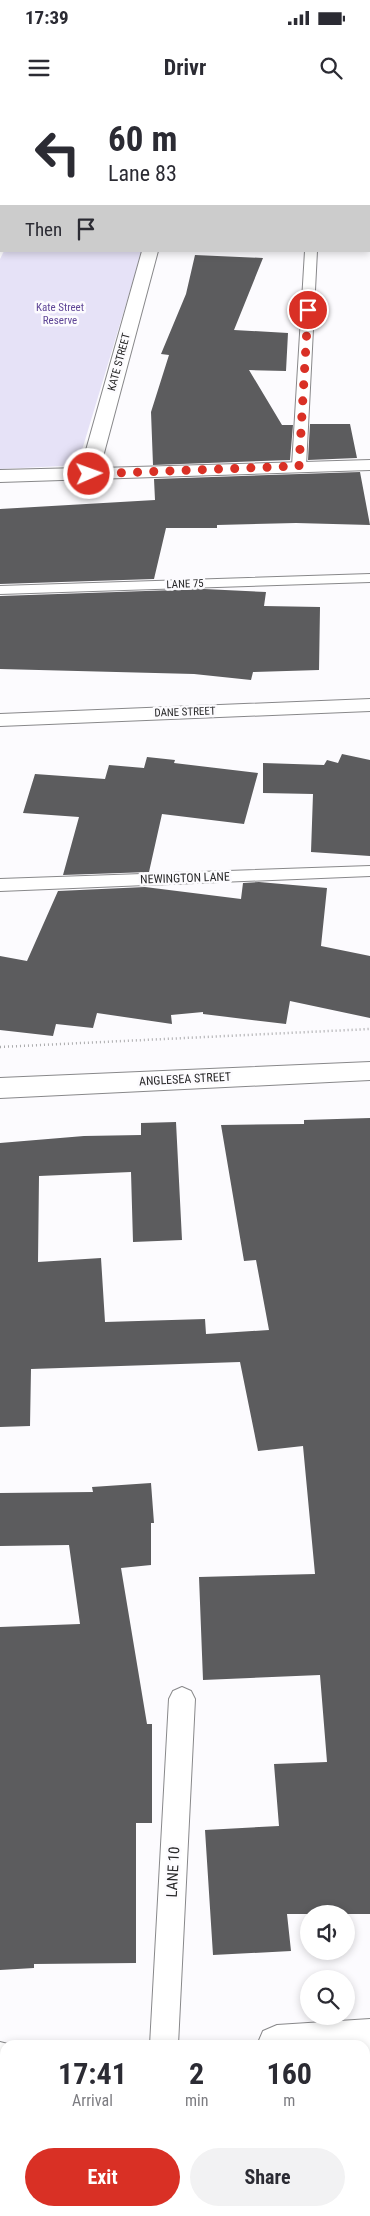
<!DOCTYPE html>
<style>
:root{--surface:#fff;--page:#f2f2f3;--text:#2b2b33;--muted:#7c7c81;--accent:#d93025}
body{margin:0;font-family:"Roboto Condensed",sans-serif;background:var(--page);color:var(--text);height:100vh;display:flex;flex-direction:column;font-size:19px;white-space:nowrap}
*{box-sizing:border-box;margin:0}
p{font-size:16px;color:var(--muted)}
.icon{flex:none;width:28px;height:28px;fill:none;stroke:currentColor;stroke-width:2;stroke-linecap:round;stroke-linejoin:round}
.map{position:relative;flex:1;overflow:hidden}
.panel{position:absolute;left:0px;top:1940px;width:370px;height:176px;display:flex;flex-direction:column;background:var(--surface);border-radius:15px 15px 0 0;box-shadow:0 2px 8px #0003}
.panel>*{flex:none}
.top-card{position:absolute;left:0px;top:0px;width:370px;height:152px;box-shadow:0 2px 8px #0003;background:#fff;color:var(--text);overflow:hidden}
.buttons{position:absolute;left:300px;top:1805px;display:grid;gap:10px}
.buttons a{display:grid;place-items:center;width:55px;height:55px;border-radius:50%;background:var(--surface);box-shadow:0 2px 8px #0003;font-size:25px}
.pin{position:absolute;display:grid;place-items:center;width:42px;height:42px;color:#fff;margin:-21px;border:2px solid #fff;border-radius:50%;box-shadow:0 1px 5px #0007}
.me{position:absolute;width:55px;margin:-28px;rotate:88deg;stroke-linejoin:round;filter:drop-shadow(0 0 4px #0008)}
.turn{display:flex;align-items:center;gap:18px;height:105px;padding:0 25px;font-size:22px}
.turn .icon{width:65px;height:65px;stroke-width:2.5}
.turn b{display:block;font-size:35px;line-height:42px}
.then{display:flex;align-items:center;height:48px;padding:0 25px;background:#0003;gap:10px;font-size:19px}
.eta{display:flex;justify-content:space-evenly;align-items:center;height:85px;text-align:center}
.eta b{font-size:30px;font-weight:700;line-height:35px}
.cta{display:flex;gap:10px;margin-top:auto;padding:10px 25px}
.cta a{flex:1;height:58px;border-radius:30px;background:var(--accent);color:#fff;font-size:20px;font-weight:700;line-height:58px;text-align:center}
.cta a+a{background:var(--page);color:var(--text)}
.status{display:flex;justify-content:space-between;align-items:center;height:35px;padding:0 25px;background:var(--surface);direction:ltr}
.status svg{height:14px;fill:currentColor}
header{display:flex;justify-content:space-between;align-items:center;height:65px;padding:0 25px;background:var(--surface);font-size:22px;font-weight:700}
.map>svg:first-child{display:block}
.green{fill:#e6e2f7}
.building{fill:#5c5c5e}
.lines{fill:none;stroke-linecap:round;stroke-linejoin:round}
.service-casing{stroke:#88888a;stroke-width:2}
.minor-casing{stroke:#88888a;stroke-width:2}
.path-far1{stroke:#aaaaac;stroke-width:2.5;stroke-dasharray:1 3;stroke-linecap:butt}
.path{stroke:#aaaaac;stroke-width:4.5;stroke-dasharray:2 5;stroke-linecap:butt}
.service{fill:#fff;fill-rule:evenodd}
.minor{fill:#fff;fill-rule:evenodd}
.route{stroke:#d93025;stroke-width:9;stroke-dasharray:0 16.2}
.labels{text-anchor:middle;dominant-baseline:central;stroke-width:5;stroke-linejoin:round;paint-order:stroke}
.far-park-label{font-size:11px;fill:#5f4696;stroke:#fcfbfe}
.far-street-label{font-size:11px;fill:#282829;stroke:#fcfbfe}
.street-label{font-size:12px;fill:#282829;stroke:#fcfbfe}
.near-street-label{font-size:15px;fill:#282829;stroke:#fcfbfe}
</style>
<div class="status"><b>17:39</b><svg viewBox="0 0 49 12"><path d="M0 12V9h3v3zM5 12V6h3v6zM10 12V3h3v9zM15 12V0h3v12zM26 1h20v11H26zM47 4h2v5h-2z"/></svg></div>
<header><svg class="icon" aria-label="menu" viewBox="0 0 24 24"><path d="M4 6h16M4 12h16M4 18h16"/></svg>Drivr<svg class="icon" aria-label="search" viewBox="0 0 24 24"><circle cx="10" cy="10" r="6"/><path d="M15 15l6 6"/></svg></header>
<div class="map">
<svg width="370" height="2116" viewBox="0 0 370 2116">
<rect width="100%" height="100%" fill="#fcfbfe"/>
<path class="green" d="M 4,151 L 142,151 L 82,350 L 63,366 L 0,369 L 0,159 Z"/>
<path class="building" d="M 195,155 L 263,158 L 234,230 L 288,233 L 286,271 L 249,270 L 282,325 L 293,325 L 290,360 L 153,365 L 151,312 L 169,255 L 161,254 L 186,194 Z
M 310,324 L 350,324 L 357,358 L 308,360 Z
M 360,372 L 370,425 L 296,423 L 217,425 L 217,428 L 166,428 L 154,479 L 0,484 L 0,409 L 155,400 L 154,379 Z
M 204,489 L 266,492 L 264,506 L 320,507 L 319,570 L 253,572 L 251,580 L 194,574 L 0,569 L 0,496 Z
M 342,654 L 370,660 L 370,756 L 311,752 L 313,694 L 263,693 L 263,663 L 324,665 L 327,660 L 338,663 Z
M 147,657 L 175,660 L 174,663 L 258,673 L 244,724 L 162,714 L 149,772 L 63,775 L 79,717 L 23,713 L 35,674 L 105,679 L 109,665 L 144,668 Z
M 259,782 L 327,788 L 321,846 L 370,856 L 370,918 L 290,901 L 286,924 L 203,914 L 203,912 L 171,915 L 172,924 L 97,913 L 93,928 L 56,924 L 53,936 L 0,930 L 0,856 L 27,861 L 58,791 L 145,787 L 241,799 L 243,783 Z
M 370,1018 L 370,1814 L 287,1814 L 291,1851 L 213,1855 L 205,1730 L 279,1726 L 274,1664 L 327,1662 L 320,1575 L 203,1580 L 199,1477 L 315,1474 L 303,1346 L 258,1351 L 240,1262 L 31,1269 L 30,1326 L 0,1327 L 0,1043 L 84,1036 L 141,1035 L 141,1023 L 176,1022 L 182,1140 L 133,1142 L 131,1072 L 39,1076 L 38,1162 L 101,1158 L 105,1222 L 205,1219 L 206,1234 L 269,1230 L 256,1160 L 244,1161 L 221,1025 L 304,1024 L 304,1020 Z
M 151,1383 L 154,1423 L 151,1423 L 151,1465 L 121,1468 L 147,1624 L 152,1624 L 152,1723 L 136,1723 L 136,1863 L 34,1864 L 34,1868 L 0,1870 L 0,1527 L 80,1524 L 69,1445 L 0,1446 L 0,1393 L 93,1392 L 92,1387 Z"/>
<g class="lines">
<g class="service-casing">
<path id="service" d="M 369,41 L 370,41 L 370,47 L 369,47 Z
M 0,49 L 1,49 L 1,55 L 0,55 Z
M 305,151 L 317,151 L 306,366 L 299,370 L 292,366 Z
M 370,474 L 370,482 L 0,494 L 0,486 Z
M 370,766 L 370,776 L 0,791 L 0,779 Z
M 182,1587 L 191,1591 L 195,1599 L 178,1945 L 150,1945 L 169,1599 L 173,1591 Z"/>
</g>
<g class="minor-casing">
<path id="minor" d="M 369,106 L 370,106 L 370,114 L 369,114 Z
M 142,151 L 158,151 L 100,368 L 370,360 L 370,370 L 0,382 L 0,370 L 81,368 Z
M 370,599 L 370,611 L 0,626 L 0,614 Z
M 370,962 L 370,980 L 0,998 L 0,978 Z
M 370,1919 L 370,1959 L 365,1959 L 365,1945 L 257,1945 L 263,1931 L 277,1925 Z
M 0,1942 L 12,1945 L 5,1945 L 5,1982 L 0,1982 Z"/>
</g>
<path class="path-far1" d="M 0,947 L 370,929"/>
<path class="path" d="M 365,2012 L 370,2011
M 0,2038 L 5,2038"/>
<use href="#service" class="service"/>
<use href="#minor" class="minor"/>
</g>
<g class="lines">
<path class="route" d="M 89,374 L 299,366 L 308,210"/>
</g>
<g class="labels">
<g class="far-park-label">
<text x="60" y="207">Kate Street<tspan x="60" dy="13">Reserve</tspan></text>
</g>
<g class="far-street-label">
<text transform="translate(119 262) rotate(-75)">KATE STREET</text>
<text transform="translate(185 484) rotate(-2)">LANE 75</text>
<text transform="translate(185 612) rotate(-2)">DANE STREET</text>
</g>
<g class="street-label">
<text transform="translate(185 778) rotate(-2)">NEWINGTON LANE</text>
<text transform="translate(185 979) rotate(-3)">ANGLESEA STREET</text>
</g>
<g class="near-street-label">
<text transform="translate(173 1772) rotate(-87)">LANE 10</text>
</g>
</g>
</svg>
<div class="buttons">
<a><svg class="icon" aria-label="sound" viewBox="0 0 24 24"><path d="M4 9h4l5-4v14l-5-4H4zM17 9q2 3 0 6"/></svg></a>
<a><svg class="icon" aria-label="search" viewBox="0 0 24 24"><circle cx="10" cy="10" r="6"/><path d="M15 15l6 6"/></svg></a>
</div>
<div class="pin" style="left:308px;top:210px;background:#d93025"><svg class="icon" aria-label="arrive" viewBox="0 0 24 24"><path d="M6 21V4h12l-3 4 3 4H6"/></svg></div>
<svg class="me" style="left:89px;top:374px" viewBox="-20 -20 40 40"><circle r="17" fill="#d93025" stroke="#fff" stroke-width="3"/><path d="M0-11L8 9 0 5-8 9z" fill="#fff"/></svg>
<div class="top-card">
<div class="turn"><svg class="icon" aria-label="left" viewBox="0 0 24 24"><path d="M17 20v-9H6M10 6l-5 5 5 5"/></svg><div><b>60 m</b>Lane 83</div></div>
<div class="then">Then<svg class="icon" aria-label="arrive" viewBox="0 0 24 24"><path d="M6 21V4h12l-3 4 3 4H6"/></svg></div>
</div>
<section class="panel">
<div class="eta">
<div><b>17:41</b><p>Arrival</p></div>
<div><b>2</b><p>min</p></div>
<div><b>160</b><p>m</p></div>
</div>
<div class="cta"><a>Exit</a><a>Share</a></div>
</section>
</div>
